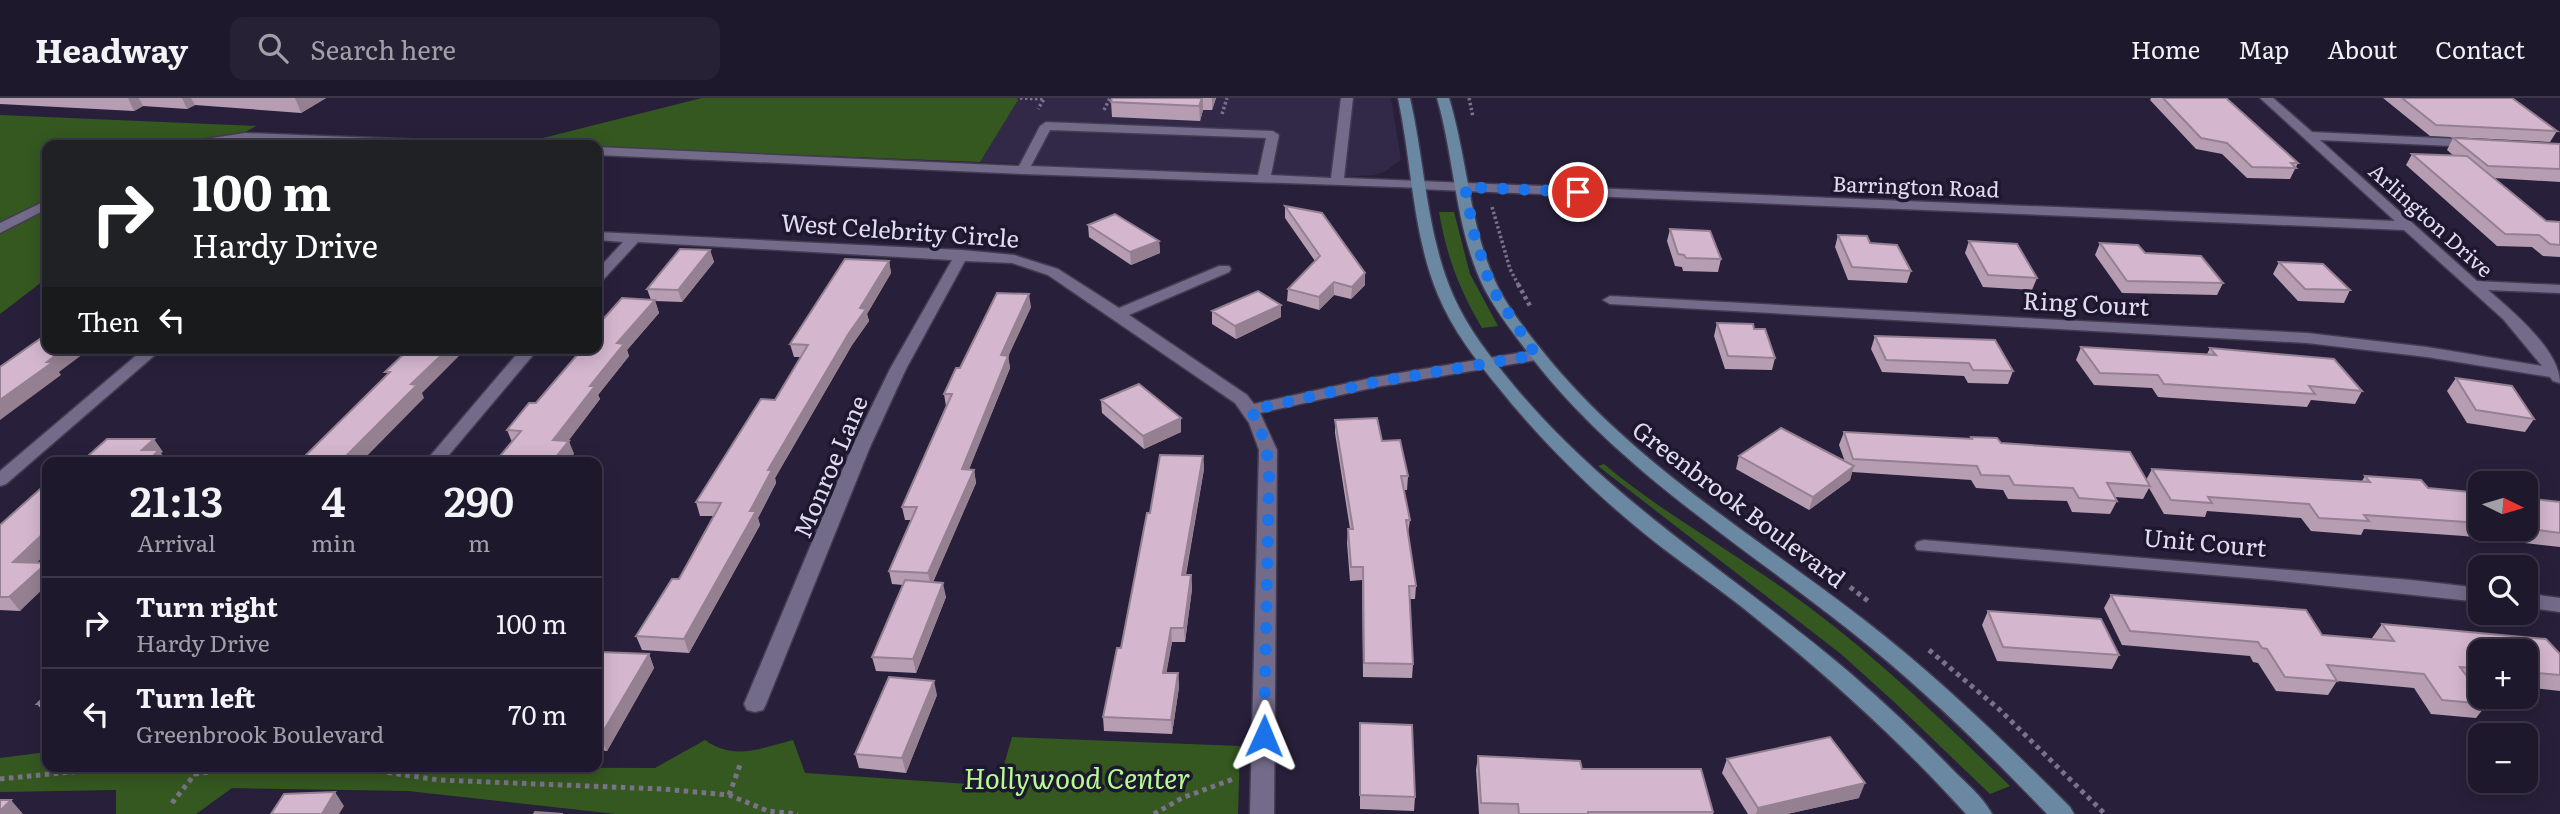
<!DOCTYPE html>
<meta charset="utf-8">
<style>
:root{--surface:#1e182c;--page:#262134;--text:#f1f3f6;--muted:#a1a0a9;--line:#3c3748}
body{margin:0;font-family:Literata,serif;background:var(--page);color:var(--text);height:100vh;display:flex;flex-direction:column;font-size:26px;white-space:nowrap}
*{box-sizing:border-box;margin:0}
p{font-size:23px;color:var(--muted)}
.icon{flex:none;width:38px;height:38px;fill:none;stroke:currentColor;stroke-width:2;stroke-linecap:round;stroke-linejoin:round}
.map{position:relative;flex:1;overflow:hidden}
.details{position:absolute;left:42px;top:359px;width:560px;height:315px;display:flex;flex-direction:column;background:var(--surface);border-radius:14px;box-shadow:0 4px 18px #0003,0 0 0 2px var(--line)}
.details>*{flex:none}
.hud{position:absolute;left:42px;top:42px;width:560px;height:214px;border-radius:14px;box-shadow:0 4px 18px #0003,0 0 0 2px var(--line);background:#202124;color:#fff;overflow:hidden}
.needle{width:46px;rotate:95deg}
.buttons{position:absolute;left:2468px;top:373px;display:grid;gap:14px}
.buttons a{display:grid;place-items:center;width:70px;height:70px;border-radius:14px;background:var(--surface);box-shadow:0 4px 18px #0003,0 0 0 2px var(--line);font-size:35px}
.pin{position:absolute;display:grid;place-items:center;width:60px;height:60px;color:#fff;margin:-30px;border:4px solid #fff;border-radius:50%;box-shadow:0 2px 7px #0007}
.me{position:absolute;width:77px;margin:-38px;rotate:1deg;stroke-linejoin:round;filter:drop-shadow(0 0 5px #0008)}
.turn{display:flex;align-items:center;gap:24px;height:147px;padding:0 35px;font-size:32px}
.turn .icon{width:91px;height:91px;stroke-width:2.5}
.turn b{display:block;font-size:49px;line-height:60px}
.then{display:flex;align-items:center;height:66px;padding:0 35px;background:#0003;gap:14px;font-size:26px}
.eta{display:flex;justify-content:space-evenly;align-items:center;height:119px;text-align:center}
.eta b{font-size:42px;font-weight:600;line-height:49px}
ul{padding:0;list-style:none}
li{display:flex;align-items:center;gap:21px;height:91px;padding:0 35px;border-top:2px solid var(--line)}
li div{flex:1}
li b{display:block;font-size:26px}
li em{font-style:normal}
header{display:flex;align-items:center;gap:42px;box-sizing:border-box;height:98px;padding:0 35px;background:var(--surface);border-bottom:2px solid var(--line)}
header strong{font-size:33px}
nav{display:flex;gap:38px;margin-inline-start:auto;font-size:24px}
.search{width:490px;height:63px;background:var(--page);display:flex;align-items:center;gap:18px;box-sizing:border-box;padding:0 24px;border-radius:14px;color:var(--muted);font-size:26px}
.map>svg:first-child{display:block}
.built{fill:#322847}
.green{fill:#355820}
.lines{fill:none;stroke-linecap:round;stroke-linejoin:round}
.service-casing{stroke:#433c51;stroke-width:3}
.minor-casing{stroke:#433c51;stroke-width:3}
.secondary-casing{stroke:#433c51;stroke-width:3}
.path-far2{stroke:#797389;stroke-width:3.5;stroke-dasharray:2.5 2.5;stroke-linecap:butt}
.path-far1{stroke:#797389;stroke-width:4.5;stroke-dasharray:3.5 3.5;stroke-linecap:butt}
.path{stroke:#797389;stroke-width:5;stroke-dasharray:4.5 4.5;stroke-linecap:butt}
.service{fill:#736b8a;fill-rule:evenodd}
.minor{fill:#736b8a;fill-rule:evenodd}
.secondary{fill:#6b88a2;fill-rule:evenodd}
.wall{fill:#b69db2}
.shaded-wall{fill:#948091}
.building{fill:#d4b7cf;stroke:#948091;stroke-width:2}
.route{stroke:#1a73e8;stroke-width:12;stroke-dasharray:0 21.6}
.labels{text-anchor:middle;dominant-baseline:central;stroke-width:7;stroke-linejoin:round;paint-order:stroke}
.far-street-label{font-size:21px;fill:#e1ddee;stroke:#1e1730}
.street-label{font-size:24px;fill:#e1ddee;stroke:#1e1730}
.near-park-label{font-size:28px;font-style:italic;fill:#b4fc8d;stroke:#1e1730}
</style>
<header>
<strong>Headway</strong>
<div class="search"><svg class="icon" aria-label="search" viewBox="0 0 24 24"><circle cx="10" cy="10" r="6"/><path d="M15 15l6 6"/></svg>Search here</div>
<nav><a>Home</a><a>Map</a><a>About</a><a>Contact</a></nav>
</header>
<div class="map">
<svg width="2560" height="716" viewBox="0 0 2560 716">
<rect width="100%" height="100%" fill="#28203a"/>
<path class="built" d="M 1017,0 L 1391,0 L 1401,62 L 1384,74 L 1374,77 L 1326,80 L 980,64 Z"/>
<path class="green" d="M 702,0 L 1017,0 L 1018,2 L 980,64 L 519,46 Z
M 0,17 L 256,28 L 223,47 L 47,47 L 47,180 L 0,216 Z
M 1439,114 L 1454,114 L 1470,176 L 1498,228 L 1482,230 C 1459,191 1447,159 1439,114 Z
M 1604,366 C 1656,410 1715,443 1771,482 C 1858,541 1935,615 2010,688 L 1990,696 L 1892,602 L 1841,556 L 1598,368 Z
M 1012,639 L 1240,648 L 1238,716 L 616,716 L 408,693 L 232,690 L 196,716 L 116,716 L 116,692 L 0,694 L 0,660 L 47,654 L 47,668 L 655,670 L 705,642 C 733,663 762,650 793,642 L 805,675 L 998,688 Z"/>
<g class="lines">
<g class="service-casing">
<path id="service" d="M 1341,0 L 1353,0 L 1344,80 L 1419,83 L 1424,84 L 1424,90 L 1023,76 L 597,57 L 597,49 L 1019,68 L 1040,28 L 1046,24 L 1273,33 L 1279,37 L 1271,77 L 1331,80 ZM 1050,32 L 1266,40 L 1258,77 L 1031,68 Z
M 245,35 L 453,43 L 459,47 C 390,50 319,45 250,43 C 229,42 207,48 186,47 L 192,43 Z
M 47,102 L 47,111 L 0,135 L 0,125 Z"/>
</g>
<g class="minor-casing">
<path id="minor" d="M 2260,0 L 2273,0 L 2312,34 L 2479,42 L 2479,48 L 2475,49 L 2320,42 L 2477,183 L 2560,187 L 2560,195 L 2488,192 C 2512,213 2560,252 2560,285 L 2553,283 L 2550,279 L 2427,259 L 2307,245 L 1610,206 L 1603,202 L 1610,198 L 2307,235 L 2427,249 L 2542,268 L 2503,221 L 2404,132 L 1419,91 L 1412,87 L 1419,83 L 2395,123 Z
M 597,134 L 962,152 L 1014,157 L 1058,171 L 1119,210 L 1219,168 L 1229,168 L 1231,171 L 1229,174 L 1129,217 L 1247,297 L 1254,306 L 1376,279 L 1536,252 L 1544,257 L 1536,262 L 1376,289 L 1260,315 L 1277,352 L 1274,716 L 1250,716 L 1259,352 L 1249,325 L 1235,305 L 1048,177 L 1012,165 L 965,163 L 906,271 L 870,349 L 766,606 L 763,612 L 755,614 L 747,612 L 744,606 L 852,349 L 890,271 L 952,162 L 638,144 L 602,183 L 597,184 L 597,172 L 623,144 L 597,142 Z
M 145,250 L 163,250 L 6,386 L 0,388 L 0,373 Z
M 522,250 L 539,250 L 443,364 L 425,364 Z
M 1924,442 L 2411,482 L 2480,490 L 2480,504 L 2272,482 L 1917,452 L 1915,448 L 1917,444 Z
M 2525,495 L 2560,500 L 2560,514 L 2525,509 Z"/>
</g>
<g class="secondary-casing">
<path id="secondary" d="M 1398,0 L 1410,0 C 1425,65 1426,135 1453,197 C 1468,231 1491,260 1515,289 C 1610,403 1737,479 1849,574 C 1885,605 1920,638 1953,672 C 1966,685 1983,699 1992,716 L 1966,716 C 1901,644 1829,579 1753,518 C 1723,493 1691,472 1660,448 C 1600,401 1546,349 1498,289 C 1475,261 1452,231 1438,197 C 1412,135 1412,65 1398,0 Z
M 1437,0 L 1449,0 C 1468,62 1469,130 1498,189 C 1509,211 1525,231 1540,250 C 1628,362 1751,435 1863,521 C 1937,578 2004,643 2070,709 L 2074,716 L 2047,716 C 1985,651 1920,588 1849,532 C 1738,444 1616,370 1529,256 C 1513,235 1496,213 1484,190 C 1455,131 1455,62 1437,0 Z"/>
</g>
<path class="path-far2" d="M 1020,0 L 1044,1 L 1038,11
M 1469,0 L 1473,19
M 1104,12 L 1110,0
M 1222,16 L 1227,0
M 1492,109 L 1510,171 L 1519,188"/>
<path class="path-far1" d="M 1518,186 L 1530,208"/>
<path class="path" d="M 1850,489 L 1868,503
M 1929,552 L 2000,612 L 2105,716
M 194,668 L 192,673 L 195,676 L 210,674 L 218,668
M 343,668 L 439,682 L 662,691 L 729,697 L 768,713 L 798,716
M 0,681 L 131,668
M 729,697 L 740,667
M 172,705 L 195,676
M 1154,716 L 1182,700 L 1236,680"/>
<use href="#service" class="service"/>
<use href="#minor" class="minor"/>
<use href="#secondary" class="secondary"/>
</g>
<path class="wall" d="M 0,0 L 326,0 L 301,15 L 195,7 L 187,11 L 143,8 L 134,13 L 0,6 Z
M 1112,0 L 1216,0 L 1212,12 L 1203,12 L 1200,23 L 1112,19 L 1111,4 Z
M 2151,0 L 2226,0 L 2298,65 L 2290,81 L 2247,80 L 2222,56 L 2196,51 L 2150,2 Z
M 2383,0 L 2512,0 L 2557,33 L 2550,44 L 2430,38 Z
M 2453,40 L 2560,46 L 2560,84 L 2493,80 L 2546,123 L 2560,124 L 2560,159 L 2543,158 L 2532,149 L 2497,148 L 2406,67 L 2412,56 L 2454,58 L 2447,52 Z
M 1285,108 L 1365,175 L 1365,187 L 1351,201 L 1334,197 L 1319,212 L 1287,203 L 1288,191 L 1315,163 L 1285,120 Z
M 1088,127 L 1159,143 L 1160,155 L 1131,167 L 1089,139 Z
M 1670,131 L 1721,161 L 1718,174 L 1683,173 L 1682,169 L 1675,168 L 1667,143 Z
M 1838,137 L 1870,145 L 1911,173 L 1907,185 L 1848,182 L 1835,149 Z
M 1969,143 L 2037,180 L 2032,192 L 1983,189 L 1965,155 Z
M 2100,145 L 2145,155 L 2223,185 L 2217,197 L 2122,195 L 2095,157 Z
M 710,152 L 714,164 L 682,204 L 655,203 L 659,215 L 627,252 L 629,258 L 598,297 L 600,301 L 568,343 L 574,356 L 512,344 L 507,332 L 651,202 L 647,191 Z
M 889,163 L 891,175 L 867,216 L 869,223 L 852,247 L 775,380 L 776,385 L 758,420 L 760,427 L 689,555 L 642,552 L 636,538 L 679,481 L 714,418 L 700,418 L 696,404 L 775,302 L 801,259 L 794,259 L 790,246 Z
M 2279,164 L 2350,192 L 2344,205 L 2298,203 L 2273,176 Z
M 1031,209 L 1008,258 L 1010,270 L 969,371 L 974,372 L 976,385 L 933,484 L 946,499 L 916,575 L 876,573 L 872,559 L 903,487 L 892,486 L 889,473 L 911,422 L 905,422 L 902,409 L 946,308 L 944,296 L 960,270 Z
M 1212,213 L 1281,219 L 1236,241 L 1212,226 Z
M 1717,225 L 1754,231 L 1775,260 L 1772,272 L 1725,271 L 1714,238 Z
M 1875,238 L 2013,273 L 2008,286 L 1968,285 L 1964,278 L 1882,274 L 1871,251 Z
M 2081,249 L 2207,256 L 2210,250 L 2362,293 L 2355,306 L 2311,302 L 2307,309 L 2158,299 L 2152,290 L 2094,287 L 2076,262 Z
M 2456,280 L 2534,321 L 2525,334 L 2467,325 L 2447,293 Z
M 1101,302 L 1181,320 L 1181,334 L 1144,351 L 1102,315 Z
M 1335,322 L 1382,343 L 1408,378 L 1407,392 L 1404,392 L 1410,422 L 1408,435 L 1416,488 L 1415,501 L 1410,501 L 1413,566 L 1412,580 L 1363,579 L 1362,482 L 1350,483 L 1347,445 L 1348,431 L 1350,431 L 1335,335 Z
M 1844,334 L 1970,341 L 1971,339 L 2146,382 L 2152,371 L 2362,383 L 2365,378 L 2428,390 L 2480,395 L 2480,430 L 2525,430 L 2560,404 L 2560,449 L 2464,438 L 2364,431 L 2361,437 L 2311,433 L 2301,420 L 2207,413 L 2205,419 L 2164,416 L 2149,390 L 2143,401 L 2115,399 L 2117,403 L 2110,416 L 2072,414 L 2067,403 L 2008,401 L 2003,392 L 1976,390 L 1971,382 L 1852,374 L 1850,382 L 1809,412 L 1736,371 L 1739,358 L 1845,364 L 1839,347 Z
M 1203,358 L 1204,371 L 1186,477 L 1191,477 L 1192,491 L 1185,544 L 1172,544 L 1166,575 L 1178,575 L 1179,589 L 1172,636 L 1104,633 L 1103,619 L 1121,550 L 1150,415 Z
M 47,385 L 47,455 L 36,465 L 20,513 L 0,512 L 0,427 Z
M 2111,497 L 2322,537 L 2373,541 L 2372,540 L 2382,526 L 2560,556 L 2560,593 L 2525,589 L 2525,553 L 2480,553 L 2480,585 L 2472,585 L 2487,606 L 2476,620 L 2431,616 L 2414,590 L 2337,583 L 2328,597 L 2276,593 L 2258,565 L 2253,564 L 2250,558 L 2122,547 L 2104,510 Z
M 1988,513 L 2119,557 L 2112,571 L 1997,563 L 1982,527 Z
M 649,556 L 654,570 L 607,653 L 597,652 L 597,558 Z
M 47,596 L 47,618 L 37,606 Z
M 937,597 L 906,675 L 859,670 L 855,656 Z
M 1360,625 L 1415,699 L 1414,713 L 1360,711 Z
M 1478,658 L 1582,671 L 1713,714 L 1713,716 L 1479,716 L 1476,672 Z
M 1727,661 L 1859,700 L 1787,716 L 1748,716 L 1722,675 Z"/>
<path class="shaded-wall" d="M 128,0 L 139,0 L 143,8 L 134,13 Z
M 182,0 L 191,0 L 195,7 L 187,11 Z
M 295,0 L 326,0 L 301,15 Z
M 1202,0 L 1203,0 L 1203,12 L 1200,23 L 1199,8 Z
M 1212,0 L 1216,0 L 1212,12 Z
M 1159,143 L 1160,155 L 1131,167 L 1130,154 Z
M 710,152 L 714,164 L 682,204 L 678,192 Z
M 889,163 L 891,175 L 867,216 L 869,223 L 852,247 L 775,380 L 776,385 L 758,420 L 760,427 L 689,555 L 684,541 L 750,413 L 768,372 L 849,235 L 860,210 Z
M 1365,175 L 1365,187 L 1351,201 L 1352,189 Z
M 1334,184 L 1334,197 L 1319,212 L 1319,199 Z
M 1029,196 L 1031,209 L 1003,270 L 1001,257 Z
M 655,202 L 659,215 L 627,252 L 629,258 L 598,297 L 600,301 L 560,354 L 569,343 L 574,356 L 568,364 L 552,364 L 553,342 L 617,245 Z
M 1281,207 L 1281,219 L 1236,241 L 1235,228 Z
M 65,250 L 91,250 L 59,274 L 61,277 L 0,322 L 0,302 L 47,264 Z
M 449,250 L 467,250 L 422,295 L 424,300 L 361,364 L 340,364 L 411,286 Z
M 1008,258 L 1010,270 L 964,384 L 962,371 Z
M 1181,320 L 1181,334 L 1144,351 L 1143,338 Z
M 154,341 L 163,354 L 161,355 L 167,364 L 147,364 L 142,352 Z
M 1203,358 L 1204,371 L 1183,491 L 1182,477 Z
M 1854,368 L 1850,382 L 1809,412 L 1813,399 Z
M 974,372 L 976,385 L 931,489 L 928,475 Z
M 47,432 L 47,455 L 23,478 L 13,464 Z
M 47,465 L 47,487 L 20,513 L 9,499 Z
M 1191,477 L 1192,491 L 1185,544 L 1184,530 Z
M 943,485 L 946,499 L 916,575 L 913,561 Z
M 1171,530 L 1172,544 L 1164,589 L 1163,575 Z
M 649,556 L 654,570 L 607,653 L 600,639 Z
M 1178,575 L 1179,589 L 1172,636 L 1171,622 Z
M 934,583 L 937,597 L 906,675 L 902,660 Z
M 1865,685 L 1859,700 L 1787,716 L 1756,716 L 1758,710 Z
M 335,694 L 344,708 L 339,716 L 322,716 Z
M 11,702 L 23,716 L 0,716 L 0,713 Z"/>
<path class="building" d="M 1112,0 L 1202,0 L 1199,8 L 1111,4 Z
M 2163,0 L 2226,0 L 2298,65 L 2291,65 L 2296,70 L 2252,69 L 2227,45 L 2201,40 Z
M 2402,0 L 2512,0 L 2557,33 L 2436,27 Z
M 2453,40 L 2560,46 L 2560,71 L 2488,68 Z
M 2412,56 L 2467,58 L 2546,123 L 2560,124 L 2560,147 L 2550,146 L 2539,137 L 2505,136 Z
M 1285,108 L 1322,115 L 1365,175 L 1352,189 L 1334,184 L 1319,199 L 1288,191 L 1320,158 Z
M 1115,116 L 1159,143 L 1130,154 L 1088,127 Z
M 1670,131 L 1710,133 L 1721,161 L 1686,160 L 1684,157 L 1678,156 Z
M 1838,137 L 1867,138 L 1870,145 L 1897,147 L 1911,173 L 1852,169 Z
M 1969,143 L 2017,146 L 2037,180 L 1988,177 Z
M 2100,145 L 2138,147 L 2145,155 L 2201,158 L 2223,185 L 2127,183 Z
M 680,151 L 710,152 L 678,192 L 647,191 Z
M 845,161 L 889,163 L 860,210 L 866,211 L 849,235 L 768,372 L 772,372 L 750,413 L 756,413 L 684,541 L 636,538 L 672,481 L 679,481 L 721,405 L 696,404 L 761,301 L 775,302 L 808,247 L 790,246 Z
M 2279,164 L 2323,166 L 2350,192 L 2305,191 Z
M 1258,193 L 1281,207 L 1235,228 L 1212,213 Z
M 997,195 L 1029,196 L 1001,257 L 1008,258 L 962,371 L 974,372 L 928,475 L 889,473 L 917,409 L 902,409 L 952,296 L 944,296 L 956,270 L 960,270 Z
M 622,200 L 655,202 L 617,245 L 624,246 L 590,288 L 595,288 L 553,342 L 569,343 L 552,364 L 495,364 L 521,333 L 507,332 L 529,305 L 536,305 L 583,250 L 597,250 L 597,228 Z
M 1717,225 L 1753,226 L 1754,231 L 1765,231 L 1775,260 L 1728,258 Z
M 47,236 L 47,250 L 65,250 L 47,264 L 53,264 L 0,302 L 0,269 Z
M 1875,238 L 1995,242 L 2013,273 L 1973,272 L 1969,265 L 1886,262 Z
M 2081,249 L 2216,257 L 2210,250 L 2334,261 L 2362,293 L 2309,288 L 2315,296 L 2164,286 L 2158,277 L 2100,275 Z
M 410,250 L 449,250 L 411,286 L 417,287 L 340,364 L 299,364 L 390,274 L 385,274 Z
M 2456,280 L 2512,288 L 2534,321 L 2476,312 Z
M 1139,286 L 1181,320 L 1143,338 L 1101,302 Z
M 1377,320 L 1382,343 L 1400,342 L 1408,378 L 1401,378 L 1410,422 L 1406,422 L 1416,488 L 1409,488 L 1413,566 L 1364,565 L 1363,469 L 1351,469 L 1348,431 L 1353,431 L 1335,322 Z
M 1781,330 L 1854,368 L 1813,399 L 1739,358 Z
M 1844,334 L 1972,341 L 1971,339 L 1997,340 L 2001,345 L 2130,354 L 2150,388 L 2107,385 L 2117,403 L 2079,400 L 2073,390 L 2014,387 L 2009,378 L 1981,377 L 1977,368 L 1853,361 Z
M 107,341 L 154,341 L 142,352 L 159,352 L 147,364 L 71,364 L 79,358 L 88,358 Z
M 1160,357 L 1203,358 L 1182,477 L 1191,477 L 1184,530 L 1171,530 L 1163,575 L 1178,575 L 1171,622 L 1103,619 L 1117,550 L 1121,550 L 1147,415 L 1150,415 Z
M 2152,371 L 2370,384 L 2365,378 L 2421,382 L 2428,390 L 2480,395 L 2480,425 L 2364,417 L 2369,423 L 2319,420 L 2309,406 L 2208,399 L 2212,405 L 2171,402 Z
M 47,385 L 47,432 L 13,464 L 47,465 L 9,499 L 0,499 L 0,427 Z
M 2525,400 L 2560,404 L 2560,435 L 2525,430 Z
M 905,482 L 943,485 L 913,561 L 872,559 Z
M 2111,497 L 2306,512 L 2322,537 L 2394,543 L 2382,526 L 2546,541 L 2559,555 L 2560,556 L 2560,577 L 2525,574 L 2525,553 L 2480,553 L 2480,570 L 2460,569 L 2480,596 L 2480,598 L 2482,598 L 2487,606 L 2442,602 L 2424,576 L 2327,567 L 2337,583 L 2285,579 L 2267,551 L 2262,550 L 2258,544 L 2130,533 Z
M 1988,513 L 2101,521 L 2119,557 L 2003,549 Z
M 599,554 L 649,556 L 600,639 L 597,639 L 597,558 Z
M 889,579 L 934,583 L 902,660 L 855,656 Z
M 47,596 L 47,606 L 37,606 Z
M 1360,625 L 1412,627 L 1415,699 L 1360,697 Z
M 1830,639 L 1865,685 L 1758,710 L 1727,661 Z
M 1478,658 L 1580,663 L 1582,671 L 1701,671 L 1713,714 L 1588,714 L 1588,716 L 1519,716 L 1518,706 L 1481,705 Z
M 335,694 L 322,716 L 271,716 L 284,696 Z
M 0,702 L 11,702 L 0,713 Z
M 535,714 L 563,716 L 534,716 Z"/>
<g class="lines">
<path class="route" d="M 1264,638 L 1269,377 C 1268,352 1263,334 1251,312 L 1376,284 L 1536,257 L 1491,189 L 1474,136 L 1465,89 L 1578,94"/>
</g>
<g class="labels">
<g class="far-street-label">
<text transform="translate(1916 87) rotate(2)">Barrington Road</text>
<text transform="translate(2432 121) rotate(42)">Arlington Drive</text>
</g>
<g class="street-label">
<text transform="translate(900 131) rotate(4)">West Celebrity Circle</text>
<text transform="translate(2086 204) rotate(3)">Ring Court</text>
<text transform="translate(829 368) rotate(-67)">Monroe Lane</text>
<text transform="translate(1740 405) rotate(37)">Greenbrook Boulevard</text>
<text transform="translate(2205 443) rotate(5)">Unit Court</text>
</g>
<g class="near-park-label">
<text x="1077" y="679">Hollywood Center</text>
</g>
</g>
</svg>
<div class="buttons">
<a><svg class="needle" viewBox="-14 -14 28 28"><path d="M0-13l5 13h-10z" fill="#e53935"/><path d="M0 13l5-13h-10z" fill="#a1a0a9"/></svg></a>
<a><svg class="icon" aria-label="search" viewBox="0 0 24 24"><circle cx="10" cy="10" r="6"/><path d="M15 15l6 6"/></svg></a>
<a>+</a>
<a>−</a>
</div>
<div class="pin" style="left:1578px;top:94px;background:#d93025"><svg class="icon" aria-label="arrive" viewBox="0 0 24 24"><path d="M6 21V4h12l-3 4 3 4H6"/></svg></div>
<svg class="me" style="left:1264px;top:638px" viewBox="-20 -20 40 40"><path d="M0-17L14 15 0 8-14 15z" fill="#1a73e8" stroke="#fff" stroke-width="4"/></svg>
<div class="hud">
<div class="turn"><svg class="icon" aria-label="right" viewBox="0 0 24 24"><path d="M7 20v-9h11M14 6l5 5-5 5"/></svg><div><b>100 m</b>Hardy Drive</div></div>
<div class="then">Then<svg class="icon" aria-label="left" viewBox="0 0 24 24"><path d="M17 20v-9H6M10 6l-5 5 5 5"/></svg></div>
</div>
<section class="details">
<div class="eta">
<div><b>21:13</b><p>Arrival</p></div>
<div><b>4</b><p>min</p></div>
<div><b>290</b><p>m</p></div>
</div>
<ul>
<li><svg class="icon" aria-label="right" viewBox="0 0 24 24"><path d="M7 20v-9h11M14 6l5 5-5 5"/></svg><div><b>Turn right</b><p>Hardy Drive</p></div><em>100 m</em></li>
<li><svg class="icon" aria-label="left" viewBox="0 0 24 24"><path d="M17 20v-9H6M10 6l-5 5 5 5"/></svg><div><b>Turn left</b><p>Greenbrook Boulevard</p></div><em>70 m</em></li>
</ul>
</section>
</div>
